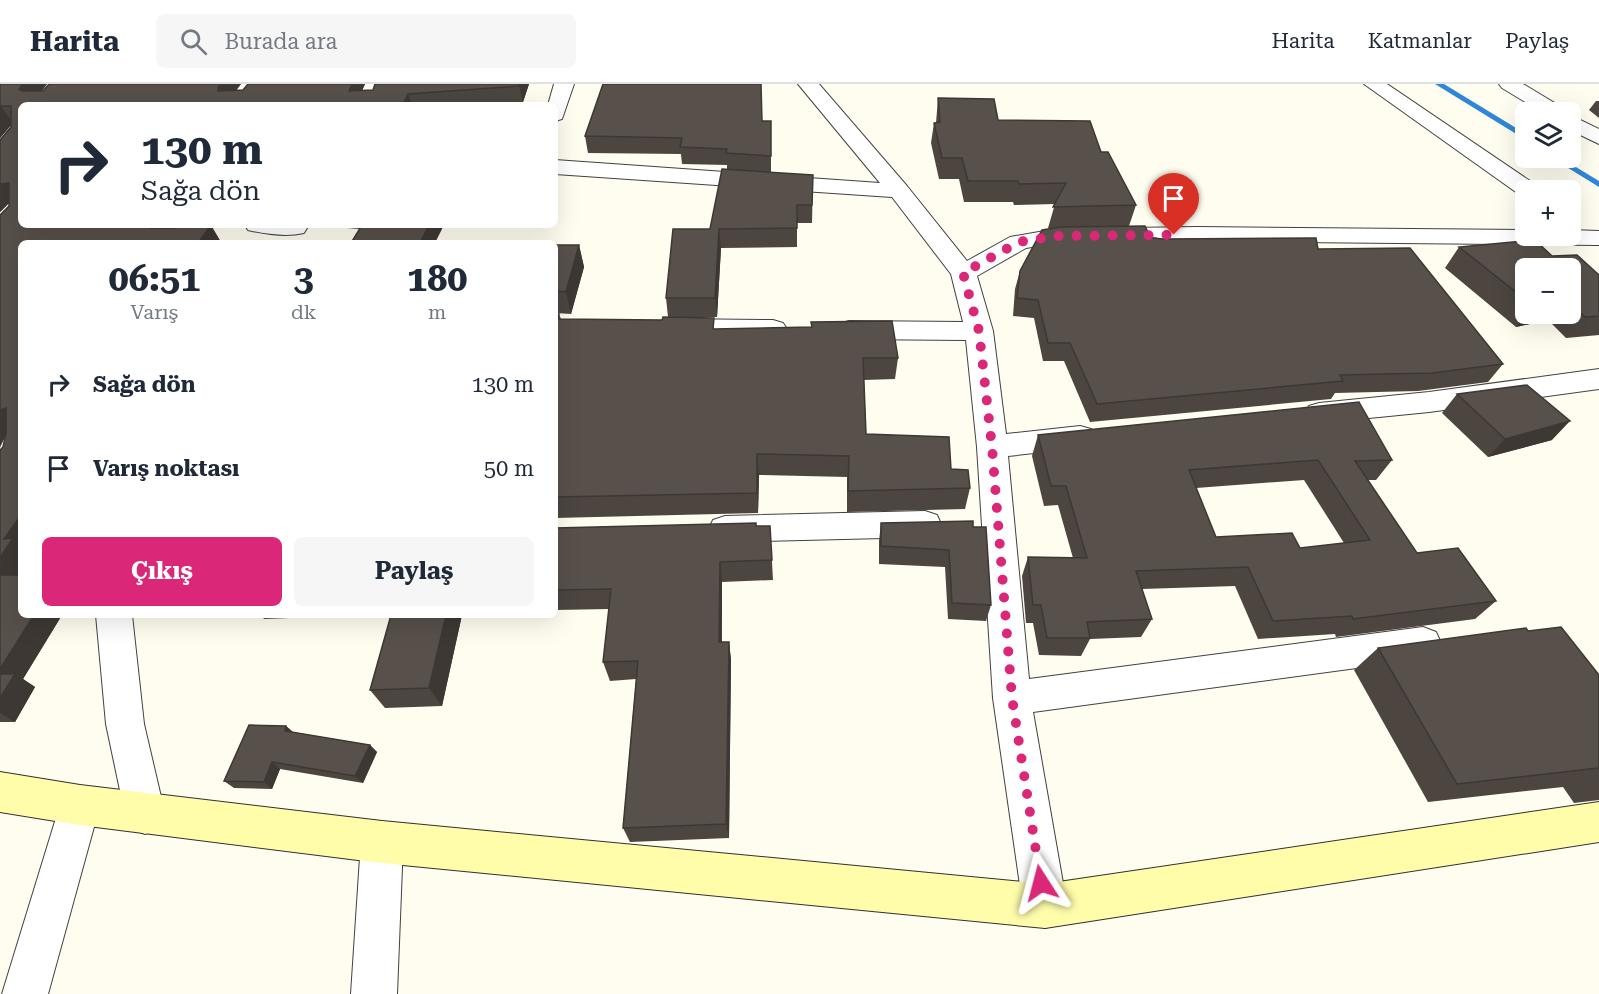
<!DOCTYPE html>
<html lang="tr">
<meta charset="utf-8">
<style>
:root{--surface:#fff;--page:#f6f6f7;--text:#1f2937;--muted:#747a83;--line:#e0e1e3;--accent:#db2777}
body{margin:0;font-family:"Roboto Serif",serif;background:var(--page);color:var(--text);height:100vh;display:flex;flex-direction:column;font-size:22px;white-space:nowrap}
*{box-sizing:border-box;margin:0}
p{font-size:20px;color:var(--muted)}
.icon{flex:none;width:33px;height:33px;fill:none;stroke:currentColor;stroke-width:2;stroke-linecap:round;stroke-linejoin:round}
.map{position:relative;flex:1;overflow:hidden}
.sheet{position:absolute;left:18px;top:156px;width:540px;height:378px;display:flex;flex-direction:column;background:var(--surface);border-radius:9px;box-shadow:0 6px 24px #0002}
.sheet>*{flex:none}
.top-card{position:absolute;left:18px;top:18px;width:540px;height:126px;border-radius:9px;box-shadow:0 6px 24px #0002;background:#fff;color:var(--text);overflow:hidden}
.tools{position:absolute;left:1515px;top:18px;display:grid;gap:12px}
.tools a{display:grid;place-items:center;width:66px;height:66px;border-radius:9px;background:var(--surface);box-shadow:0 6px 24px #0002;font-size:30px}
.pin{position:absolute;display:grid;place-items:center;width:51px;height:51px;color:#fff;margin:-62px -26px;border-radius:50% 50% 50% 0;rotate:-45deg;box-shadow:0 0 6px #0007}
.pin .icon{rotate:45deg}
.me{position:absolute;width:66px;margin:-33px;rotate:351deg;stroke-linejoin:round;filter:drop-shadow(0 0 4px #0008)}
.turn{display:flex;align-items:center;gap:21px;height:126px;padding:0 24px;font-size:27px}
.turn .icon{width:78px;height:78px;stroke-width:2.5}
.turn b{display:block;font-size:42px;line-height:51px}
.eta{display:flex;justify-content:space-evenly;align-items:center;height:102px;text-align:center}
.eta b{font-size:36px;font-weight:700;line-height:42px}
.primary-button{display:flex;gap:12px;margin-top:auto;padding:12px 24px}
.primary-button a{flex:1;height:69px;border-radius:9px;background:var(--accent);color:#fff;font-size:24px;font-weight:700;line-height:69px;text-align:center}
.primary-button a+a{background:var(--page);color:var(--text)}
ul{padding:0;list-style:none}
li{display:flex;align-items:center;gap:18px;height:84px;padding:0 24px}
li div{flex:1}
li b{display:block;font-size:22px}
li em{font-style:normal}
header{display:flex;align-items:center;gap:36px;box-sizing:border-box;height:84px;padding:0 30px;background:var(--surface);border-bottom:2px solid var(--line)}
header strong{font-size:28px}
nav{display:flex;gap:33px;margin-inline-start:auto;font-size:21px}
.search{width:420px;height:54px;background:var(--page);display:flex;align-items:center;gap:15px;box-sizing:border-box;padding:0 21px;border-radius:9px;color:var(--muted);font-size:22px}
.map>svg:first-child{display:block}
.lines{fill:none;stroke-linecap:round;stroke-linejoin:round}
.stream{fill:#3087d8;fill-rule:evenodd}
.street-casing{stroke:#414141;stroke-width:2}
.secondary-casing{stroke:#303030;stroke-width:2}
.street{fill:#fff;fill-rule:evenodd}
.secondary{fill:#fffdaa;fill-rule:evenodd}
.wall{fill:#4c4540;fill-rule:evenodd}
.shaded-wall{fill:#3e3834}
.building{fill:#58504a;stroke:#3e3834;stroke-width:1.5;fill-rule:evenodd}
.route{stroke:#db2777;stroke-width:10;stroke-dasharray:0 18}
</style>
<header>
<strong>Harita</strong>
<div class="search"><svg class="icon" aria-label="search" viewBox="0 0 24 24"><circle cx="10" cy="10" r="6"/><path d="M15 15l6 6"/></svg>Burada ara</div>
<nav><a>Harita</a><a>Katmanlar</a><a>Paylaş</a></nav>
</header>
<div class="map">
<svg width="1599" height="910" viewBox="0 0 1599 910">
<rect width="100%" height="100%" fill="#fffdef"/>
<g class="lines">
<path class="stream" d="M 1435,0 L 1444,0 L 1526,50 L 1526,56 Z
M 1552,74 L 1561,74 L 1599,97 L 1599,103 Z"/>
<g class="street-casing">
<path id="street" d="M 554,0 L 574,0 L 562,35 L 555,37 L 555,21 L 548,21 Z
M 798,0 L 819,0 L 907,102 L 967,177 L 1010,153 L 1056,145 L 1197,143 L 1526,146 L 1526,152 L 1570,152 L 1570,146 L 1599,147 L 1599,161 L 1597,161 L 1197,157 L 1056,159 L 1026,164 L 977,192 L 993,247 L 1006,350 L 1080,342 L 1091,345 L 1095,353 L 1091,361 L 1080,364 L 1008,372 L 1029,595 L 1423,543 L 1436,548 L 1441,559 L 1436,570 L 1423,575 L 1033,628 L 1067,822 L 1060,837 L 1045,844 L 1030,837 L 1023,822 L 993,614 L 977,363 L 966,256 L 849,255 L 839,252 L 835,246 L 839,240 L 849,237 L 963,238 L 951,190 L 892,113 L 555,90 L 555,76 L 880,99 Z
M 1364,0 L 1387,0 L 1536,101 L 1540,106 L 1526,106 L 1526,112 L 1520,111 Z
M 1499,0 L 1523,0 L 1563,24 L 1566,28 L 1542,28 L 1502,4 Z
M 1570,31 L 1599,45 L 1599,60 L 1570,46 Z
M 245,141 L 305,141 L 307,144 L 304,149 C 287,153 265,150 248,146 Z
M 669,235 L 773,236 L 783,239 L 787,245 L 783,251 L 773,254 L 669,253 L 659,250 L 656,244 L 659,238 Z
M 1599,285 L 1599,305 L 1429,328 L 1319,339 L 1309,336 L 1304,329 L 1309,322 L 1319,319 L 1429,308 Z
M 925,427 L 937,431 L 941,440 L 937,449 L 925,453 L 725,458 L 713,454 L 709,445 L 713,436 L 725,432 Z
M 96,531 L 132,531 L 144,640 L 165,730 L 159,744 L 145,750 L 131,744 L 125,730 L 106,640 Z
M 80,701 L 94,707 L 100,721 L 48,910 L 2,910 L 60,721 L 66,707 Z
M 382,737 L 397,743 L 403,758 L 397,910 L 351,910 L 361,758 L 367,743 Z"/>
</g>
<g class="secondary-casing">
<path id="secondary" d="M 0,688 L 80,701 L 382,737 L 1045,800 L 1599,718 L 1599,758 L 1045,844 L 382,779 L 80,741 L 0,728 Z"/>
</g>
<use href="#street" class="street"/>
<use href="#secondary" class="secondary"/>
</g>
<path class="wall" d="M 0,0 L 47,0 L 42,7 L 43,7 L 49,0 L 241,0 L 236,6 L 243,6 L 248,0 L 365,0 L 362,6 L 373,6 L 375,0 L 529,0 L 523,18 L 482,21 L 21,21 L 21,141 L 172,141 L 170,144 L 221,158 L 21,159 L 21,487 L 18,491 L 21,531 L 62,531 L 23,595 L 35,603 L 15,638 L 0,638 L 0,366 L 3,363 L 6,350 L 1,361 L 9,119 L 0,128 L 0,56 L 11,43 L 11,41 L 0,54 Z
M 938,14 L 998,36 L 1101,68 L 1136,121 L 1129,142 L 1099,143 L 1164,155 L 1318,165 L 1503,280 L 1488,298 L 1418,307 L 1335,309 L 1331,315 L 1090,338 L 1064,277 L 1043,277 L 1034,234 L 1013,232 L 1015,205 L 1020,187 L 1057,144 L 1048,144 L 1055,120 L 1014,121 L 1013,118 L 964,118 L 959,95 L 939,95 L 931,59 L 934,39 L 936,39 Z
M 1596,17 L 1599,17 L 1599,34 L 1589,26 Z
M 762,37 L 771,37 L 771,89 L 813,91 L 812,139 L 797,139 L 797,163 L 721,164 L 717,233 L 668,233 L 666,214 L 710,145 L 727,86 L 727,81 L 682,80 L 681,70 L 588,69 L 585,52 Z
M 334,141 L 444,141 L 359,145 L 335,143 Z
M 555,161 L 579,161 L 584,183 L 571,230 L 555,229 Z
M 1459,163 L 1552,172 L 1599,191 L 1599,251 L 1566,254 L 1548,236 L 1516,243 L 1445,184 ZM 1526,184 L 1570,184 L 1570,230 L 1526,230 Z
M 555,230 L 559,230 L 561,235 L 715,245 L 898,274 L 895,295 L 864,296 L 866,350 L 951,385 L 970,404 L 965,425 L 847,428 L 847,393 L 759,391 L 758,429 L 555,434 Z
M 1457,310 L 1552,356 L 1488,373 L 1442,329 Z
M 1038,351 L 1392,376 L 1376,396 L 1368,396 L 1417,469 L 1496,517 L 1475,535 L 1336,553 L 1335,550 L 1258,555 L 1235,502 L 1142,505 L 1152,535 L 1141,553 L 1090,555 L 1081,572 L 1039,571 L 1033,539 L 1026,539 L 1022,492 L 1028,473 L 1073,474 L 1058,421 L 1044,422 L 1032,372 ZM 1304,396 L 1344,459 L 1300,464 L 1216,453 L 1196,404 Z
M 881,439 L 973,443 L 991,521 L 986,537 L 948,535 L 945,483 L 879,480 L 879,457 Z
M 770,442 L 773,496 L 722,498 L 722,558 L 729,558 L 731,576 L 729,754 L 630,758 L 623,744 L 636,595 L 610,597 L 603,578 L 609,525 L 555,526 L 555,444 Z
M 261,531 L 367,531 L 264,535 Z
M 391,531 L 462,531 L 442,622 L 385,624 L 370,606 Z
M 1528,547 L 1599,591 L 1599,716 L 1574,719 L 1563,703 L 1428,718 L 1354,586 L 1378,564 Z
M 286,642 L 293,648 L 370,661 L 377,668 L 363,699 L 280,685 L 272,705 L 234,704 L 224,697 Z"/>
<path class="shaded-wall" d="M 23,0 L 47,0 L 31,21 L 19,5 Z
M 221,0 L 241,0 L 226,20 L 218,7 L 218,3 Z
M 352,0 L 365,0 L 356,21 L 349,7 Z
M 519,0 L 529,0 L 523,18 L 519,2 Z
M 408,10 L 412,21 L 403,21 Z
M 1,22 L 13,39 L 0,54 L 0,23 Z
M 9,99 L 11,117 L 0,128 L 0,100 Z
M 149,141 L 172,141 L 159,159 L 147,142 Z
M 211,141 L 221,158 L 220,159 L 198,159 Z
M 429,141 L 444,141 L 435,159 L 420,159 Z
M 719,145 L 721,164 L 717,233 L 715,214 Z
M 579,161 L 584,183 L 571,230 L 566,208 Z
M 1527,230 L 1553,230 L 1548,236 L 1516,243 Z
M 6,324 L 7,349 L 1,361 L 0,364 L 0,326 Z
M 1570,337 L 1552,356 L 1488,373 L 1505,355 Z
M 757,370 L 759,391 L 758,429 L 757,409 Z
M 21,431 L 21,487 L 9,506 L 0,500 L 0,474 L 4,455 Z
M 720,478 L 722,498 L 721,576 L 719,558 Z
M 34,531 L 62,531 L 23,595 L 35,603 L 15,638 L 0,629 L 0,585 Z
M 446,531 L 462,531 L 442,622 L 429,604 Z
M 729,558 L 731,576 L 729,754 L 726,740 Z
M 286,642 L 295,650 L 285,647 Z
M 370,661 L 377,668 L 363,699 L 355,692 Z
M 272,678 L 280,685 L 272,705 L 264,698 Z"/>
<path class="building" d="M 0,0 L 23,0 L 19,5 L 22,7 L 43,7 L 49,0 L 221,0 L 218,3 L 218,7 L 243,6 L 248,0 L 352,0 L 349,7 L 373,6 L 375,0 L 519,0 L 519,2 L 408,10 L 403,21 L 21,21 L 21,141 L 149,141 L 147,142 L 150,144 L 175,144 L 178,141 L 211,141 L 198,159 L 21,159 L 21,431 L 4,455 L 13,454 L 0,474 L 0,366 L 3,363 L 6,349 L 6,324 L 0,326 L 0,131 L 9,122 L 9,99 L 0,100 L 0,56 L 11,43 L 11,22 L 1,22 L 0,23 Z
M 603,0 L 761,0 L 762,37 L 771,37 L 771,72 L 726,69 L 727,65 L 680,63 L 682,54 L 585,52 Z
M 938,14 L 994,15 L 998,36 L 1090,37 L 1101,68 L 1108,68 L 1136,121 L 1053,123 L 1066,99 L 1019,100 L 1018,97 L 968,97 L 962,74 L 942,74 L 934,39 L 940,38 Z
M 722,85 L 813,91 L 812,121 L 797,121 L 797,144 L 719,145 L 715,214 L 666,214 L 673,145 L 710,145 Z
M 362,141 L 429,141 L 420,159 L 351,159 Z
M 1145,142 L 1151,154 L 1164,155 L 1316,154 L 1318,165 L 1410,164 L 1503,280 L 1432,289 L 1340,291 L 1343,297 L 1097,320 L 1070,259 L 1048,259 L 1038,216 L 1017,214 L 1020,187 L 1042,146 L 1061,143 Z
M 1535,156 L 1552,172 L 1577,171 L 1599,191 L 1599,232 L 1585,233 L 1570,220 L 1570,184 L 1526,184 L 1526,216 L 1459,163 Z
M 555,161 L 579,161 L 566,208 L 555,207 Z
M 555,230 L 559,230 L 558,235 L 662,236 L 663,233 L 714,234 L 713,245 L 812,243 L 811,238 L 892,237 L 898,274 L 863,274 L 866,350 L 949,353 L 951,385 L 968,386 L 970,404 L 848,407 L 849,372 L 757,370 L 757,409 L 555,413 Z
M 1527,301 L 1570,337 L 1505,355 L 1457,310 Z
M 1359,318 L 1392,376 L 1355,377 L 1417,469 L 1458,464 L 1496,517 L 1353,535 L 1352,532 L 1273,537 L 1248,483 L 1136,487 L 1152,535 L 1087,538 L 1090,554 L 1047,554 L 1041,521 L 1033,521 L 1028,473 L 1087,474 L 1066,402 L 1051,402 L 1038,351 ZM 1318,376 L 1370,456 L 1300,464 L 1292,449 L 1216,453 L 1189,386 Z
M 973,437 L 973,443 L 986,443 L 991,521 L 952,519 L 949,466 L 881,462 L 881,439 Z
M 756,439 L 756,442 L 770,442 L 772,476 L 720,478 L 719,558 L 729,558 L 726,740 L 623,744 L 638,577 L 603,578 L 611,505 L 555,506 L 555,444 Z
M 0,491 L 21,491 L 21,531 L 34,531 L 0,585 Z
M 391,531 L 446,531 L 429,604 L 370,606 Z
M 1561,543 L 1599,591 L 1599,685 L 1598,684 L 1457,700 L 1378,564 L 1526,544 L 1528,547 Z
M 0,590 L 15,590 L 0,614 Z
M 249,641 L 286,642 L 285,647 L 370,661 L 355,692 L 272,678 L 264,698 L 224,697 Z"/>
<g class="lines">
<path class="route" d="M 1041,799 L 1012,614 L 992,363 L 979,247 L 963,189 L 1019,158 L 1056,152 L 1174,151"/>
</g>
</svg>
<div class="tools">
<a><svg class="icon" aria-label="layers" viewBox="0 0 24 24"><path d="M12 4l9 5-9 5-9-5zM3 14l9 5 9-5"/></svg></a>
<a>+</a>
<a>−</a>
</div>
<div class="pin" style="left:1174px;top:151px;background:#d93025"><svg class="icon" aria-label="arrive" viewBox="0 0 24 24"><path d="M6 21V4h12l-3 4 3 4H6"/></svg></div>
<svg class="me" style="left:1041px;top:799px" viewBox="-20 -20 40 40"><path d="M0-17L14 15 0 8-14 15z" fill="#db2777" stroke="#fff" stroke-width="4"/></svg>
<div class="top-card">
<div class="turn"><svg class="icon" aria-label="right" viewBox="0 0 24 24"><path d="M7 20v-9h11M14 6l5 5-5 5"/></svg><div><b>130 m</b>Sağa dön</div></div>
</div>
<section class="sheet">
<div class="eta">
<div><b>06:51</b><p>Varış</p></div>
<div><b>3</b><p>dk</p></div>
<div><b>180</b><p>m</p></div>
</div>
<ul>
<li><svg class="icon" aria-label="right" viewBox="0 0 24 24"><path d="M7 20v-9h11M14 6l5 5-5 5"/></svg><div><b>Sağa dön</b></div><em>130 m</em></li>
<li><svg class="icon" aria-label="arrive" viewBox="0 0 24 24"><path d="M6 21V4h12l-3 4 3 4H6"/></svg><div><b>Varış noktası</b></div><em>50 m</em></li>
</ul>
<div class="primary-button"><a>Çıkış</a><a>Paylaş</a></div>
</section>
</div>
